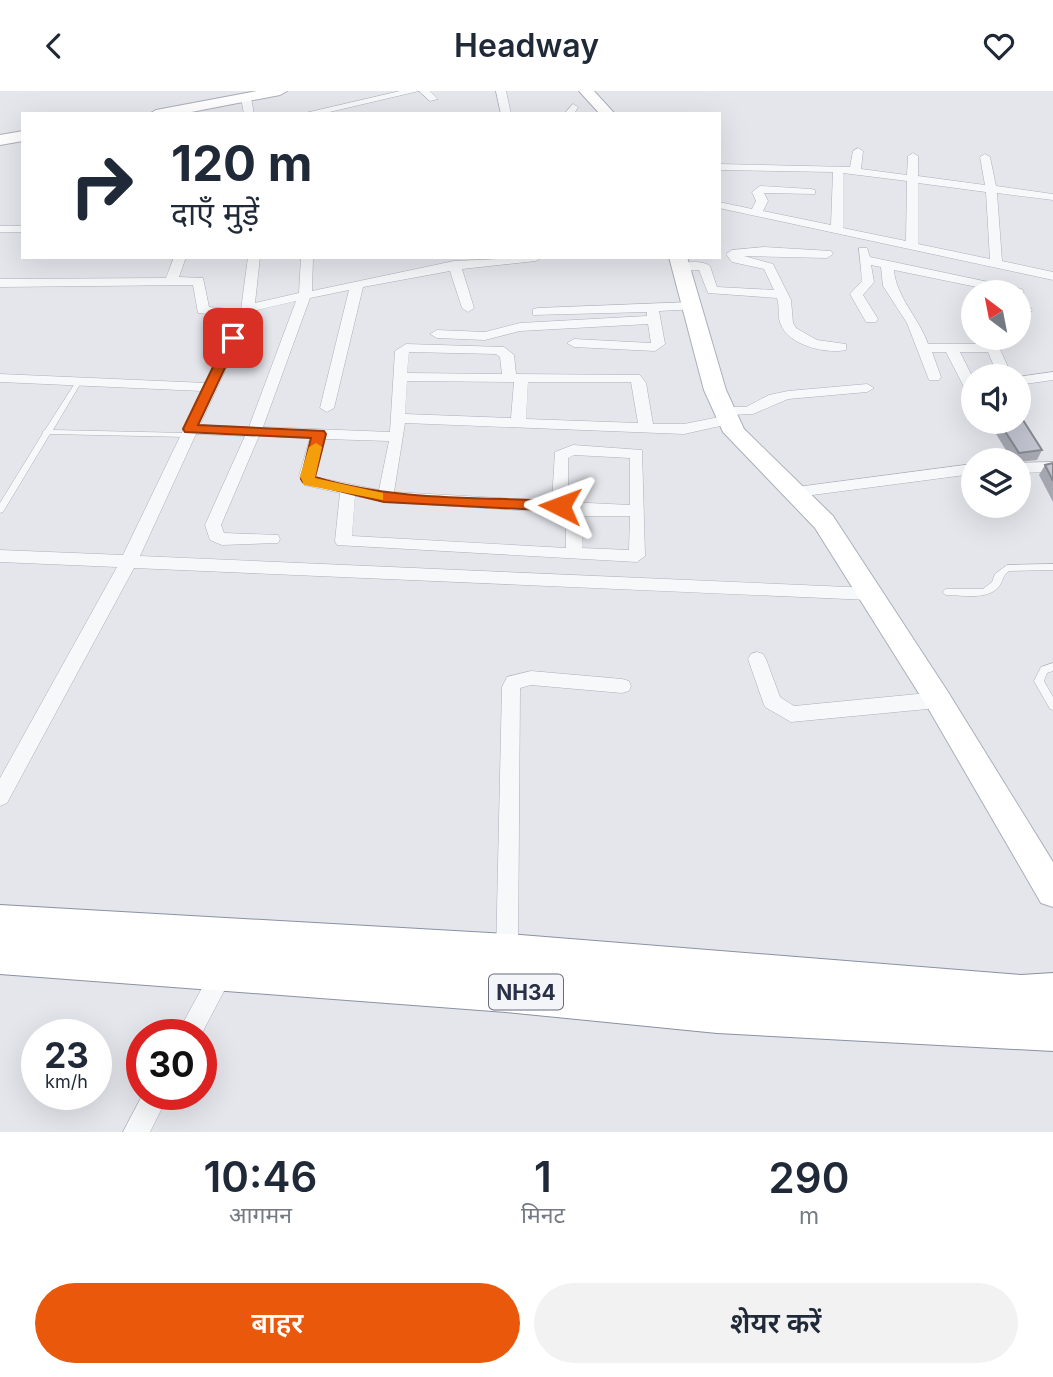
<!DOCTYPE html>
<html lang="hi">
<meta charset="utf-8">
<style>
:root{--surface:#fff;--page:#f2f2f3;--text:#1f2937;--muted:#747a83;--accent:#ea580c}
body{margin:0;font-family:Inter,"Noto Sans Devanagari",sans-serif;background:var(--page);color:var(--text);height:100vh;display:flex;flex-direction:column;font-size:26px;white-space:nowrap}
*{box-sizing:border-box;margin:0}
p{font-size:23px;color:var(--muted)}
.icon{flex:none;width:38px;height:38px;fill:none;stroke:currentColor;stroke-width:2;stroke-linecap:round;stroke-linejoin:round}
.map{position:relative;height:1041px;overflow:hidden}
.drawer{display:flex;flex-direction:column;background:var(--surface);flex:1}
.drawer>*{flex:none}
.guide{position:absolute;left:21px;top:21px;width:700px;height:147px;border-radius:0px;box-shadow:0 7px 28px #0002;background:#fff;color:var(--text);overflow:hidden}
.needle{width:46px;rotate:328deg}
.tools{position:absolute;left:961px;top:189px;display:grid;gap:14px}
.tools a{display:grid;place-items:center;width:70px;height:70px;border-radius:50%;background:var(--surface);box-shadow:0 7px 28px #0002;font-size:35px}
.speed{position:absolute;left:21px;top:928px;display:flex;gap:14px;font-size:35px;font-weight:700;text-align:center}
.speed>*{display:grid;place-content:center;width:91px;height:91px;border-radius:50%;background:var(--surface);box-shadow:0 7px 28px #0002;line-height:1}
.speed small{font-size:18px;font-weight:400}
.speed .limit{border:10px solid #d22;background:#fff;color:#111}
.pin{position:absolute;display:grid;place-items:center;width:60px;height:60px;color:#fff;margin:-30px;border-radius:14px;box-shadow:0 4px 10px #0006}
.me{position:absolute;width:77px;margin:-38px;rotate:273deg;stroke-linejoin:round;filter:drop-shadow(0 0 5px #0008)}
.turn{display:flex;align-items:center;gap:24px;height:147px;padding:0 35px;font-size:32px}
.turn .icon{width:91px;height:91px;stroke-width:2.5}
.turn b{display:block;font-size:49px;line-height:60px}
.eta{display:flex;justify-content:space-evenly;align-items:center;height:119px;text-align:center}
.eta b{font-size:42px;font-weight:600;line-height:49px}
.primary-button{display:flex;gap:14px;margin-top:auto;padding:14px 35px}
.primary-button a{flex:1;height:80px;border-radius:42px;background:var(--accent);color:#fff;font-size:28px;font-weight:600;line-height:80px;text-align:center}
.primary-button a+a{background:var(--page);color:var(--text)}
header{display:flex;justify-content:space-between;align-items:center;height:91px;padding:0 35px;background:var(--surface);font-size:32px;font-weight:600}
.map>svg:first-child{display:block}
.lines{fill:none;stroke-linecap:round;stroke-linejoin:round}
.lane-casing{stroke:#acafba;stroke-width:1}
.street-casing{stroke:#acafba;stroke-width:1}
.secondary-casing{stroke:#acafba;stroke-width:2}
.highway-casing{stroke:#8a91a3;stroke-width:2}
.lane{fill:#f7f8fa;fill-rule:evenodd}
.street{fill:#f7f8fa;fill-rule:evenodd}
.secondary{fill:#fff;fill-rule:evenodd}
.highway{fill:#fff;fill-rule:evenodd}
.wall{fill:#a6a9b2}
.building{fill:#c1c4cf;stroke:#878991;stroke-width:2}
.route{fill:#ea580c;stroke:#983908;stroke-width:2}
.slow{fill:#f59e0b}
.labels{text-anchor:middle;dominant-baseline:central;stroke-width:5;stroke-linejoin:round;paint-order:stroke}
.shield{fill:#f4f5f9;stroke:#676b7c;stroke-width:2}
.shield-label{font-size:21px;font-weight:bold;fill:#2a3046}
</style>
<header><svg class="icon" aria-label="back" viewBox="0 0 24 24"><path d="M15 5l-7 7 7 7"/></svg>Headway<svg class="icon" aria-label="heart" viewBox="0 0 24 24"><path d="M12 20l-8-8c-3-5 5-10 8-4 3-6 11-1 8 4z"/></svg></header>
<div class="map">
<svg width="1053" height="1041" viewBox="0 0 1053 1041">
<rect width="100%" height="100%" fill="#e4e6ec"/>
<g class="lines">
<g class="lane-casing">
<path id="lane" d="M 79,288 L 82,290 L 53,339 L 187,342 L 191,344 L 187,346 L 50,343 L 3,421 L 0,422 L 0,412 L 43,342 L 42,341 L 45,339 L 77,289 Z
M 1053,473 L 1053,479 L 1009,480 C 1002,486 1004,487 1000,494 C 990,510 962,504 946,504 L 942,501 L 946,498 L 983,498 L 992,491 L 995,483 L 1007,474 Z
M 1053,572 L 1053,580 L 1047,582 L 1044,590 L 1053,606 L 1053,619 L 1050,618 L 1034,590 L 1041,576 Z"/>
</g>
<g class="street-casing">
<path id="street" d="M 400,0 L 419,0 L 321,23 L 301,23 Z
M 419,0 L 430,0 L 438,8 L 430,10 Z
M 496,0 L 506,0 L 511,23 L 501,23 Z
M 246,4 L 251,7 L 254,23 L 244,23 L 241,7 Z
M 573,13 L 578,16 L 574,23 L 564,23 Z
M 858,57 L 863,60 L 861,78 L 907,84 L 908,65 L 913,62 L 918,65 L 918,85 L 985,94 L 980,66 L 985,63 L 990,66 L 996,95 L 1053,103 L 1053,109 L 997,102 L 1002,170 L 1053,181 L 1053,189 L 719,117 L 719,111 L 752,118 L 756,110 L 752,101 L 760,95 L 811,98 L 815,99 L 815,103 L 764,102 L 768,110 L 763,120 L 831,134 L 833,81 L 719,79 L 719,73 L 850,76 L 853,60 ZM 843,82 L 907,90 L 906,150 L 843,137 ZM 918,92 L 986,101 L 990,168 L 918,153 Z
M 0,135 L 23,135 L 23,141 L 0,141 Z
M 764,156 L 831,160 L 833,163 L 827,167 L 744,165 L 773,173 L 791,209 L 793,232 L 796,237 L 817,249 L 846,253 L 846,259 C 826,263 790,255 781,234 C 777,226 780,215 777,207 L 708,202 L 699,179 L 681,180 L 675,176 C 683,170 702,169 710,175 L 717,196 L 774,199 L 764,178 L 732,171 L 726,163 L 732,159 Z
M 859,157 L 867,157 L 870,166 L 1022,198 L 1024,201 L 1018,205 L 1018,201 L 1001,201 L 894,179 C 896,206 919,227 928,253 L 985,253 L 983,247 L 995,247 L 1012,285 L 998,285 L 988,261 L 960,261 L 973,287 L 973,301 L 966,300 L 946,261 L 932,261 L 941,286 L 939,289 L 929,289 L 907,232 L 883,195 L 881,176 L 871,174 L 874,191 L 863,204 L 878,228 L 876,231 L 866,231 L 850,203 L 862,190 Z
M 174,166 L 186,166 L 179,186 L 203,187 L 209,216 L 241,219 L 248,166 L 260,166 L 255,212 L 299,202 L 301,166 L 313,166 L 312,200 L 454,170 L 542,166 L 536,170 L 462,178 L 474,217 L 468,221 L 462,217 L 450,180 L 363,196 L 334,317 L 327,321 L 320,317 L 349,199 L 310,207 L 263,336 L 390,341 L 395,260 L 406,253 L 504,256 L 514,264 L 516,283 L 640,284 L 646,292 L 653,333 L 684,333 L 729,324 L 718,320 L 725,316 L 746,316 L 769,304 L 788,300 L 867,293 L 874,297 L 867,301 L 788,308 L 753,323 L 729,324 L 736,329 L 734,332 L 684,343 L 405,332 L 394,401 L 552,410 L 555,361 L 573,354 L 642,359 L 645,465 L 637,471 L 337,454 L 335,450 L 340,402 L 304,394 L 299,385 L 310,347 L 259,345 L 221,434 L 224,442 L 278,444 L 280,448 L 278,452 L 222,454 L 210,449 L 205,434 L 245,345 L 196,343 L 140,465 L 870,497 L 879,503 L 870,509 L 134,477 L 7,712 L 0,715 L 0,687 L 117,476 L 0,471 L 0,459 L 123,464 L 202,300 L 0,291 L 0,283 L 206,292 L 237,226 L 198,222 L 193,194 L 0,196 L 0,188 L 166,187 ZM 296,210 L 249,336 L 200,334 L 253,220 ZM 409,261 L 496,263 L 500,266 L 502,283 L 407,282 ZM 407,290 L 514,291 L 511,327 L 405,323 ZM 528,291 L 631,291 L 638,332 L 526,328 ZM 325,348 L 389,350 L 379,399 L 315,386 ZM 574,364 L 630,367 L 630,414 L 568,411 L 568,367 ZM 355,405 L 385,411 L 566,422 L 566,457 L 352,445 ZM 583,425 L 630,425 L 629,459 L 582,457 Z
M 692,211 L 698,215 L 697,218 L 659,220 L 665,253 L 655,260 L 574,256 L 567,252 L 574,248 L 651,252 L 648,233 L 520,240 L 485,249 L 437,247 L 430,243 L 437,239 L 485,241 L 520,232 L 647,225 L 647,221 L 533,224 L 533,218 L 538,217 Z
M 1018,216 L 1031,217 L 1032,220 L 1018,224 Z
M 1053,281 L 1053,289 L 1018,294 L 1018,286 Z
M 1053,371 L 1053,381 L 1018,382 L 1018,372 Z
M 973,373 L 973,383 L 797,406 L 789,401 L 797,396 Z
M 757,561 L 763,563 L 766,568 L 780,606 L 794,615 L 938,601 L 945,604 L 947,609 L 945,614 L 938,617 L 791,631 L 765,616 L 763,611 L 748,568 L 751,563 Z
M 531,580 L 622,588 L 629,590 L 631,595 L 629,600 L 622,602 L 531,594 L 520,597 L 518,864 L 515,872 L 507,875 L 499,872 L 496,864 L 502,596 L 507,586 Z
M 224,868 L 232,871 L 235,879 L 201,944 L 177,943 L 216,871 Z
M 143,1003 L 169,1003 L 150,1041 L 123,1041 Z"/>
</g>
<g class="secondary-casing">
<path id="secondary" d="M 257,0 L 287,0 L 280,4 L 181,23 L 149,23 L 156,19 Z
M 579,0 L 594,0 L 615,23 L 600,23 Z
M 23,40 L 23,50 L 0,54 L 0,44 Z
M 669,166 L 687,166 L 726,299 L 744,338 L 833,425 L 948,601 L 1053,771 L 1053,816 L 1041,812 L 928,617 L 815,437 L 723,341 L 704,299 Z"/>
</g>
<g class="highway-casing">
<path id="highway" d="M 0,814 L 507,843 L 1021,884 L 1053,882 L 1053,960 L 717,942 L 506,921 L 0,883 Z"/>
</g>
<use href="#lane" class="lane"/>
<use href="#street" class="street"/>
<use href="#secondary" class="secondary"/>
<use href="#highway" class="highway"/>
</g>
<path class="wall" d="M 996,331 L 1018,331 L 1042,359 L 1037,369 L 1018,371 L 1018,369 L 1012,369 L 993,338 Z
M 1053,372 L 1053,411 L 1039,384 L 1045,374 Z"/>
<path class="building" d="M 1018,326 L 1021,326 L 1042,359 L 1019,362 L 999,331 L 1018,331 Z
M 1053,372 L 1053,390 L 1045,374 Z"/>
<path class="route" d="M 233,243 L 239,247 L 198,334 L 324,340 L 326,343 L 315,386 C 393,410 479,406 560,410 L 567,415 L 560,420 L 384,411 L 303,391 L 301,388 L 311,347 L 185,341 L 183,338 L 227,247 Z"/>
<path class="slow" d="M 316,352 L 322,356 L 315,387 L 383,402 L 383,409 L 304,394 L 300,385 L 309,356 Z"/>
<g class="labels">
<rect class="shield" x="489" y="883.5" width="74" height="35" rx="5"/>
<g class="shield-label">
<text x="526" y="901">NH34</text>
</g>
</g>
</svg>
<div class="tools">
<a><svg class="needle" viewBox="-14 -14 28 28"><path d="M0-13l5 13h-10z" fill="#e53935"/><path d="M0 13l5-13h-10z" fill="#747a83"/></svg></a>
<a><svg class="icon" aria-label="sound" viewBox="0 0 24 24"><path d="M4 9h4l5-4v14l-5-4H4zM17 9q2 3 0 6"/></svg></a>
<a><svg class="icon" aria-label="layers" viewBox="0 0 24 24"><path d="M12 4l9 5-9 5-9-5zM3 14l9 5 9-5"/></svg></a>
</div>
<div class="speed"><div>23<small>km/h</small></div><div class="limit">30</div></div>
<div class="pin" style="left:233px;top:247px;background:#d93025"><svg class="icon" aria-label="arrive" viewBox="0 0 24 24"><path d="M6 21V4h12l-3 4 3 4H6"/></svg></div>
<svg class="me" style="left:560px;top:415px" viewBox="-20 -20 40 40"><path d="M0-17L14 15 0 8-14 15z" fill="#ea580c" stroke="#fff" stroke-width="4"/></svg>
<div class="guide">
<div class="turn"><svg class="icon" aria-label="right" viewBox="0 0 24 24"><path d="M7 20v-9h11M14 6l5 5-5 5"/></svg><div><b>120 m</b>दाएँ मुड़ें</div></div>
</div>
</div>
<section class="drawer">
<div class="eta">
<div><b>10:46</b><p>आगमन</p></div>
<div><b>1</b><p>मिनट</p></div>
<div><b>290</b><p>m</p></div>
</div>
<div class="primary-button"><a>बाहर</a><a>शेयर करें</a></div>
</section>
